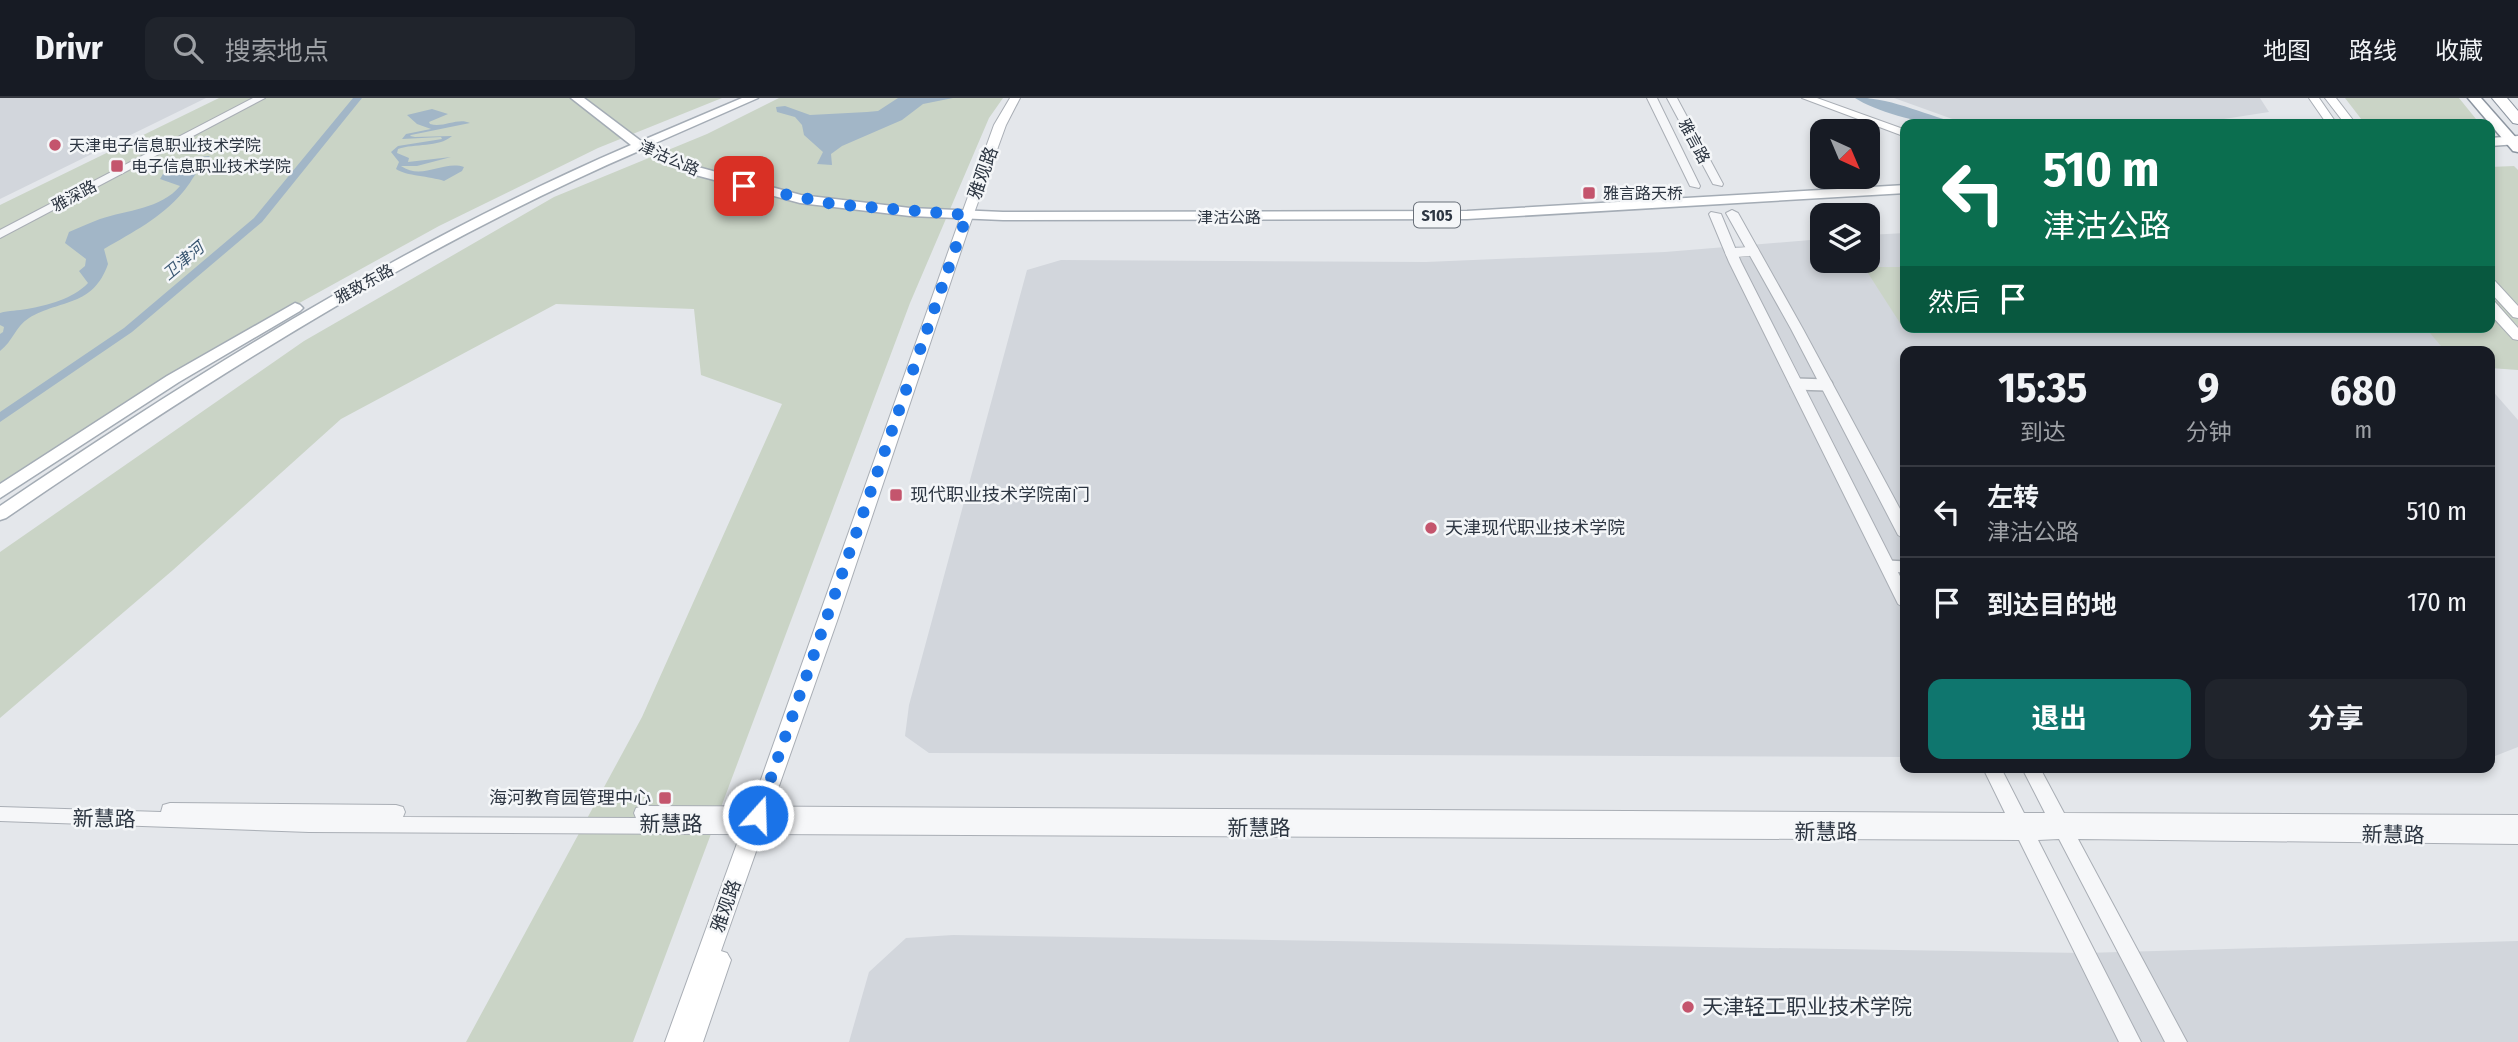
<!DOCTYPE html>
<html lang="zh">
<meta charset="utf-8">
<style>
:root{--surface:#171b24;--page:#20242c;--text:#f1f3f6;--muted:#9ea1a6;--line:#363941;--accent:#0f766e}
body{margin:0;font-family:"Fira Sans Condensed","Noto Sans SC",sans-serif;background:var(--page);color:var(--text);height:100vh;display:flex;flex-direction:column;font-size:26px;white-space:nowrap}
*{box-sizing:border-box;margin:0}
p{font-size:23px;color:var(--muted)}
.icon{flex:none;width:38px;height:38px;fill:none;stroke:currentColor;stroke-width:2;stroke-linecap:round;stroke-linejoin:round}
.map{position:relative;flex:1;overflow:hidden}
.drawer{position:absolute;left:1900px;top:248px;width:595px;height:427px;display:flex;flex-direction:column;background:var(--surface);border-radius:14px;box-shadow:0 4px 10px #0003}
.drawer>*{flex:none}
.guide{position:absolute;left:1900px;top:21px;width:595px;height:214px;border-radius:14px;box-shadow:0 4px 10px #0003;background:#0b6e4f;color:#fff;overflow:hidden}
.needle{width:46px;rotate:136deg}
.buttons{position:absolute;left:1810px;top:21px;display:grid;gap:14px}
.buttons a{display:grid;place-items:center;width:70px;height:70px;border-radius:14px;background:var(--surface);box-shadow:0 4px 10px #0003;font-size:35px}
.pin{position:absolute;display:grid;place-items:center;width:60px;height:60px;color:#fff;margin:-30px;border-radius:14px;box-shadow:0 4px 10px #0006}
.me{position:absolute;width:77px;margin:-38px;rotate:20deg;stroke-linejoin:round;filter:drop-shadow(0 0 5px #0008)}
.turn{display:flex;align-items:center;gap:24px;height:147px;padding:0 28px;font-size:32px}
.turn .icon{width:91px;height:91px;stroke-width:2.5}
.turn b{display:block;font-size:49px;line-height:60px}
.then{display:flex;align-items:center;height:66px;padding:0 28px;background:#0003;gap:14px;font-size:26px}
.eta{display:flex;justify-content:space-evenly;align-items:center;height:119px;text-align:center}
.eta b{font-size:42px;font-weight:700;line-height:49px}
.cta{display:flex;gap:14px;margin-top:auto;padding:14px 28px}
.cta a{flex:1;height:80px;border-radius:14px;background:var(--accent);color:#fff;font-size:28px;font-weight:700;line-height:80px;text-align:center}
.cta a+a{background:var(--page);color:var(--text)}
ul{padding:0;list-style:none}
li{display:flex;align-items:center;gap:21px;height:91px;padding:0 28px;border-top:2px solid var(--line)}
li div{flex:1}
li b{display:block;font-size:26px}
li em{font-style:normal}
header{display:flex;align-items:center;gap:42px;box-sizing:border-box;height:98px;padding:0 35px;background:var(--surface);border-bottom:2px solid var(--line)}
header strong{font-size:33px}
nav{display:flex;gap:38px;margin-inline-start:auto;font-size:24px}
.search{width:490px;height:63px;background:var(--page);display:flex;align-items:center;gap:18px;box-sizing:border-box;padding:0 24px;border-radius:14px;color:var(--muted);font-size:26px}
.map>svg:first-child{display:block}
.built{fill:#d2d6dc}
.green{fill:#cad4c6}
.water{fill:#a2b6c7}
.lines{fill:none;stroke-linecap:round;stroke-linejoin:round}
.canal{fill:#a2b6c7;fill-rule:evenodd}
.minor-far1-casing{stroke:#a9aeb5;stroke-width:10}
.minor-casing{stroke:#a9aeb5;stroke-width:14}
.tertiary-casing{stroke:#a9aeb5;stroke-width:2}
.secondary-casing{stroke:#a9aeb5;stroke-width:2}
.primary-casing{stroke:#a4acb5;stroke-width:3}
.trunk-casing{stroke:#8c95a0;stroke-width:3}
.motorway-casing{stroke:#8c95a0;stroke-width:2}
.minor-far1{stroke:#f6f7f9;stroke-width:9}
.minor{stroke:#f6f7f9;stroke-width:11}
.tertiary{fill:#f6f7f9;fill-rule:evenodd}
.secondary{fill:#fff;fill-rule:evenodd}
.primary{fill:#fff;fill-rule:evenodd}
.trunk{fill:#fff;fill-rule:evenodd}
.motorway{fill:#fff;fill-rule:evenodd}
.route{stroke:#1a73e8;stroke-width:12;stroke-dasharray:0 21.6}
.poi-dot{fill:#c4556d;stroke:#f4f6f8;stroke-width:2.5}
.labels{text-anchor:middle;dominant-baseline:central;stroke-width:5;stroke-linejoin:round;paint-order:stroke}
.far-street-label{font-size:16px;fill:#2d3642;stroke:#f4f6f8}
.far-poi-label{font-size:16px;fill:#2d3642;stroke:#f4f6f8;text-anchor:start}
.shield{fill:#f4f6f8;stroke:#697079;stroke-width:2}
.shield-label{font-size:16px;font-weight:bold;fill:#2d3642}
.far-water-label{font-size:16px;font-style:italic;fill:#3a5772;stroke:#f4f6f8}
.street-label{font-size:18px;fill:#2d3642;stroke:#f4f6f8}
.poi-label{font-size:18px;fill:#2d3642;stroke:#f4f6f8;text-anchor:start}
.near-street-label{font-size:21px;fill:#2d3642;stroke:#f4f6f8}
.near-poi-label{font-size:21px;fill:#2d3642;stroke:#f4f6f8;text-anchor:start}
</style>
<header>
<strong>Drivr</strong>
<div class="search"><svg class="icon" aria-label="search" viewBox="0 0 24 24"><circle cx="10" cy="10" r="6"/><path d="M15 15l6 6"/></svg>搜索地点</div>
<nav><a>地图</a><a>路线</a><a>收藏</a></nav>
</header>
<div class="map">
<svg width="2518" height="944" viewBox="0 0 2518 944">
<rect width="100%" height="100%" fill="#e4e7eb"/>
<path class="built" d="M 0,0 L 206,0 L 0,101 Z
M 1894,0 L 2260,0 L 2269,14 L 2211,23 L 2150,26 L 1977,26 L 1958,23 Z
M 1906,135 L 1906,229 L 2438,229 L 2459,254 L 1906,254 L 1906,659 L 929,655 L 905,638 L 909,607 L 1027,172 L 1061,162 L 1426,164 L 1665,154 L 1822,141 L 1822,163 L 1867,163 L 1867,137 Z
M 2490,290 L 2518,322 L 2518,649 L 2490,660 Z
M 953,837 L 2085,855 L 2518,843 L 2518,944 L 849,944 L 869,874 L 906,840 Z"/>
<path class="green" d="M 219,0 L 722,0 L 598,50 L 439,128 L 223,247 L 0,393 L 0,107 Z
M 779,0 L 1003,0 L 989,20 L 910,205 L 633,944 L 466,944 L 642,619 L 782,306 L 701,277 L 694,211 L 556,206 L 341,321 L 173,472 L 0,620 L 0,454 L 304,243 L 554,99 L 707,36 Z
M 2345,0 L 2459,0 L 2480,26 L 2365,26 Z
M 2514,68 L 2518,72 L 2518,272 L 2490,270 L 2490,254 L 2446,254 L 2425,229 L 2490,229 L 2490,69 Z
M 1864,169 L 1906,169 L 1906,225 L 1900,225 Z"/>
<path class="water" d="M 898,0 L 953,0 L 923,6 L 902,22 L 842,48 L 831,56 L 832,67 L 817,66 L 823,54 L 804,37 L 802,27 L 795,19 L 777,14 L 776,9 L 785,8 L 810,17 L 867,14 L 878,13 Z
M 1858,0 C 1895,0 1928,19 1963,26 L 1931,26 Z
M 432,11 L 448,16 L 429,24 L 430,26 C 444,30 458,19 470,25 L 411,37 L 410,38 L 415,39 L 452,38 C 438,50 415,45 398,51 L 397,55 L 409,60 L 408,64 L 451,59 L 417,68 L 401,68 C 422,83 443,62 464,69 L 462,73 L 444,83 C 430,78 406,78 396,71 L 399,64 L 391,54 L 398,48 L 442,41 L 441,39 L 402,41 L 406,36 L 431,31 L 417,26 L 407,17 Z
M 209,58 L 211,61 C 194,73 195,80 183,94 C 161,120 133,134 104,151 L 108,166 C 93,209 61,201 29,220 C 15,229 13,243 0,253 L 0,236 L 3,234 L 4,229 L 0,227 L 0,215 C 9,212 18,213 27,211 C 48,207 73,201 88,185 L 79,173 L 85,168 L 86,161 L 65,145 L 69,134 C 79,130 89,125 100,121 C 127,112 161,111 180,88 L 160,81 L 163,76 L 190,69 L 199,59 Z"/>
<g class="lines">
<path class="canal" d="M 353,0 L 362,0 L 262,124 L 132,234 L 0,324 L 0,314 L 124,230 L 254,120 Z
M 1855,0 L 1867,0 L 1947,26 C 1924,27 1874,13 1855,0 Z"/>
<g class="minor-far1-casing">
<path id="minor-far1" d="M 1730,155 L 1754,153"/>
</g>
<g class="minor-casing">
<path id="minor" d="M 1796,286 L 1827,287
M 1887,468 L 1906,469"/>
</g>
<g class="tertiary-casing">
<path id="tertiary" d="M 253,0 L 265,0 L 0,140 L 0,132 Z
M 1647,0 L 1657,0 L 1700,88 L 1699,90 L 1690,88 Z
M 1667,0 L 1677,0 L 1723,86 L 1722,88 L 1713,86 Z
M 1732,112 L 1738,115 L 1803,231 L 1906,422 L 1906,442 L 1898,437 L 1791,231 L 1726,115 Z
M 1711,114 L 1721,116 L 1741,164 L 1906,490 L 1906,511 L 1898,506 L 1729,164 L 1709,116 Z
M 1983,670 L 2001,670 L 2024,715 L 2045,715 L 2022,670 L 2040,670 L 2064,715 L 2518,717 L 2518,746 L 2078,741 L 2187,944 L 2165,944 L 2059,741 L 2038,742 L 2141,944 L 2119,944 L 2019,742 L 309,734 L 0,723 L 0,709 L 161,714 L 163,707 L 170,705 L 396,707 L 403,709 L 405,714 L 403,719 L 636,720 L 634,715 L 636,710 L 643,708 L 2005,715 Z"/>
</g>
<g class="secondary-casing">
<path id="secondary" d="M 1010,0 L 1020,0 L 1006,27 L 969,129 L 837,523 L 721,853 L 727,855 L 731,862 L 703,944 L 665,944 L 747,718 L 734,723 L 727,721 L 724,715 C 728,706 748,699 758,690 L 957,129 L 994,27 Z
M 1802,0 L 1817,0 L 1906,32 L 1906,39 Z
M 2309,0 L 2319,0 L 2337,26 L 2327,26 Z
M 2325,0 L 2336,0 L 2356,26 L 2345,26 Z
M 2490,182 L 2495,183 L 2518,208 L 2518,220 L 2513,219 L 2490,194 Z
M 2490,203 L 2495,204 L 2518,230 L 2518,242 L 2513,241 L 2490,216 Z"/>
</g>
<g class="primary-casing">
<path id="primary" d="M 571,0 L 584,0 L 641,43 L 742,0 L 758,0 L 651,47 L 698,69 L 801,97 L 910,110 L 1003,114 L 1467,113 L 1906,87 L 1906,95 L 1467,121 L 1003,122 L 910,118 L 800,105 L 688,75 L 641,52 C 416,149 208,282 6,420 L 0,422 L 0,408 C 201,272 408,143 631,47 Z
M 2518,38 L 2518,46 L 2490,48 L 2490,40 Z
M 295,205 L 300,207 L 303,210 L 300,213 L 179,284 L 0,400 L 0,386 L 167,278 Z"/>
</g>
<g class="trunk-casing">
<path id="trunk" d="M 2468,0 L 2481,0 L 2518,42 L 2518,54 L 2513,53 Z"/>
</g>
<g class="motorway-casing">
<path id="motorway" d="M 2492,0 L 2507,0 L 2518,13 L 2518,26 L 2513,25 Z"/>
</g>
<use href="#minor-far1" class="minor-far1"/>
<use href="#minor" class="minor"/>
<use href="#tertiary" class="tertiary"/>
<use href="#secondary" class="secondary"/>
<use href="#primary" class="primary"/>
<use href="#trunk" class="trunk"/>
<use href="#motorway" class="motorway"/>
</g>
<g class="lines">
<path class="route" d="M 744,88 L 833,106 L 967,117 L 758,717"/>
</g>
<g class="poi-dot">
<circle cx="55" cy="47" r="7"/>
<rect x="110" y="61" width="14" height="14" rx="3.5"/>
<rect x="1582" y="88" width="14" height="14" rx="3.5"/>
<rect x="889" y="390" width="14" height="14" rx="3.5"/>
<circle cx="1431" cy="430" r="7"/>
<rect x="658" y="693" width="14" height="14" rx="3.5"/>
<circle cx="1688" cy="909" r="7"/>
</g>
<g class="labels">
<g class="far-street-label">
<text transform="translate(1694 43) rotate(62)">雅言路</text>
<text transform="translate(669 60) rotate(24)">津沽公路</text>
<text transform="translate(74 98) rotate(-28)">雅深路</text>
<text x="1229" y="119">津沽公路</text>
<text transform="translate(364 186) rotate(-29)">雅致东路</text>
</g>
<g class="far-poi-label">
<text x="69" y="47">天津电子信息职业技术学院</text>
<text x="131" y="68">电子信息职业技术学院</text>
<text x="1603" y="95">雅言路天桥</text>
</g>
<rect class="shield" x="1414" y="104.5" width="46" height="25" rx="5"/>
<g class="shield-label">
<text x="1437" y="117">S105</text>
</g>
<g class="far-water-label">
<text transform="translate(183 163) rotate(-40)">卫津河</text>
</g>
<g class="street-label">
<text transform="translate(983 75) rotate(-70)">雅观路</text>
<text transform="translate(726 808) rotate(-70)">雅观路</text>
</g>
<g class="poi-label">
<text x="910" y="397">现代职业技术学院南门</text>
<text x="1445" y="430">天津现代职业技术学院</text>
<text x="651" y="700" text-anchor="end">海河教育园管理中心</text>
</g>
<g class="near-street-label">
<text transform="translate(104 721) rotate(1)">新慧路</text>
<text x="671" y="726">新慧路</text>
<text x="1259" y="730">新慧路</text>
<text x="1826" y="734">新慧路</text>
<text transform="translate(2393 737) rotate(1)">新慧路</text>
</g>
<g class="near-poi-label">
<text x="1702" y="909">天津轻工职业技术学院</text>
</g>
</g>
</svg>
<div class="buttons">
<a><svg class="needle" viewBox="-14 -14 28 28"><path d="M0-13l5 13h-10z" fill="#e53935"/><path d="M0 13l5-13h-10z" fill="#9ea1a6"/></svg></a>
<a><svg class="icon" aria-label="layers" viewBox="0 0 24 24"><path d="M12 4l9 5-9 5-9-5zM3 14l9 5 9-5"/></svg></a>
</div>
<div class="pin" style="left:744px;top:88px;background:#d93025"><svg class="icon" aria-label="arrive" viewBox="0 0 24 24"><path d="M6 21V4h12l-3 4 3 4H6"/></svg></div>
<svg class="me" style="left:758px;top:717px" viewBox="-20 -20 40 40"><circle r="17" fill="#1a73e8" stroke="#fff" stroke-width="3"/><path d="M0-11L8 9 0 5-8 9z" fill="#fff"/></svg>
<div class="guide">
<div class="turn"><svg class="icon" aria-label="left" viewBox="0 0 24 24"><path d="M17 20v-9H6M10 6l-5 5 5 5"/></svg><div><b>510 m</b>津沽公路</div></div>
<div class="then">然后<svg class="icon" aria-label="arrive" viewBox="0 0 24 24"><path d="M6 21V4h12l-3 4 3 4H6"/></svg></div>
</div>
<section class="drawer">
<div class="eta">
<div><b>15:35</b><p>到达</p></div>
<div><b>9</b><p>分钟</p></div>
<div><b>680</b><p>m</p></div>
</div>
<ul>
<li><svg class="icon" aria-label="left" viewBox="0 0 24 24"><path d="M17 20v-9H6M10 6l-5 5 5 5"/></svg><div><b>左转</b><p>津沽公路</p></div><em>510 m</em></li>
<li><svg class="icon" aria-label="arrive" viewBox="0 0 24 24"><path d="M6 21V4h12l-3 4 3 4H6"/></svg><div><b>到达目的地</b></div><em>170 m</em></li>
</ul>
<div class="cta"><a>退出</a><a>分享</a></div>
</section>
</div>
